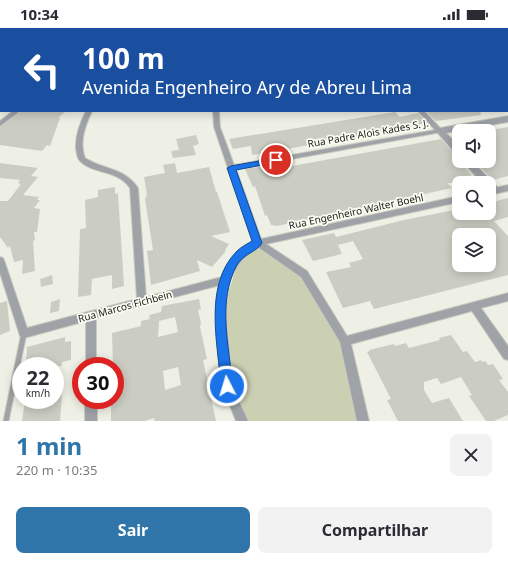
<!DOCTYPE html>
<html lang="pt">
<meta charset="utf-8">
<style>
:root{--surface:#fff;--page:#f2f2f3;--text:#2b2b33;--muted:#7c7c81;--accent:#2f75aa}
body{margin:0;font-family:"Noto Sans",sans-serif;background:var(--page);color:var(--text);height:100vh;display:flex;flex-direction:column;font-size:15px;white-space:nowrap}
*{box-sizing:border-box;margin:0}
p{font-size:13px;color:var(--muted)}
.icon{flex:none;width:22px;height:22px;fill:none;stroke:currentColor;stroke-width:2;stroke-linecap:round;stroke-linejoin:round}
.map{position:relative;height:393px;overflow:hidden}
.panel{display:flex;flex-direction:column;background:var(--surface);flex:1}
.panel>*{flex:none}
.top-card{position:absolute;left:0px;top:0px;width:508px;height:84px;box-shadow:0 2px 10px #0003;background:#1a4fa0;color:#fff;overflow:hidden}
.fabs{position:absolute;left:452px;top:96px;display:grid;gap:8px}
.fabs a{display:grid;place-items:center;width:44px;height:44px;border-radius:8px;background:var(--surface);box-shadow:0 2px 10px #0003;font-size:20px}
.speed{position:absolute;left:12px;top:329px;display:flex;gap:8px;font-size:20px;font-weight:700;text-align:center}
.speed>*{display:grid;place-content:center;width:52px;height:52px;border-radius:50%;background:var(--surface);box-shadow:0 2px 10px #0003;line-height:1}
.speed small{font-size:10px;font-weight:400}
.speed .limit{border:6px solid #d22;background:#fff;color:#111}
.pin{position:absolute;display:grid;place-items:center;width:34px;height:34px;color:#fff;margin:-17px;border:2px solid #fff;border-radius:50%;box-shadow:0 1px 4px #0007}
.me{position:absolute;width:44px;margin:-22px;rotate:355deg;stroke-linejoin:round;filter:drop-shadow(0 0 3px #0008)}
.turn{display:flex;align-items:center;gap:14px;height:84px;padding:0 16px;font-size:18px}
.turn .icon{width:52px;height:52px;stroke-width:2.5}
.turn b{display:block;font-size:28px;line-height:34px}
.round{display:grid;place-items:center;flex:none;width:42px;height:42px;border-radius:8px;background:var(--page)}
.head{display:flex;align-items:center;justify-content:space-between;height:68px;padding:0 16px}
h1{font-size:24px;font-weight:700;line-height:30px;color:var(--accent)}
.cta{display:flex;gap:8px;margin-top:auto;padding:8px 16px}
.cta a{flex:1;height:46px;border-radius:8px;background:var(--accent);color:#fff;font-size:16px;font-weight:700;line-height:46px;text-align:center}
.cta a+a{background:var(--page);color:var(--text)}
.status{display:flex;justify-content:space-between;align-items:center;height:28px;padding:0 20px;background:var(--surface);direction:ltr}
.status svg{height:11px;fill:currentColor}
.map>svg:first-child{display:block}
.green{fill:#cbd0b3}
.building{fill:#cbcdc2;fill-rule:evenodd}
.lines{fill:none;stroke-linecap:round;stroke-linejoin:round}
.service-casing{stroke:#c9cbc1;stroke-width:7}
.minor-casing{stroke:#c9cbc1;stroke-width:2}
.tertiary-casing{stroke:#c9cbc1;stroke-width:2}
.path{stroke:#a7a9a0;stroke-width:1;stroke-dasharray:1.5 2;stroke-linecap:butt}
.service{stroke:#9fa3a7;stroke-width:5}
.minor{fill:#9fa3a7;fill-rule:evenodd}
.tertiary{fill:#9fa3a7;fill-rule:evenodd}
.route{fill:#1a73e8;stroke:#114b97}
.labels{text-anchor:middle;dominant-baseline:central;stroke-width:3.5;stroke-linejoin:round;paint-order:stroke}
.street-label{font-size:10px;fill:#20211d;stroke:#fbfdf2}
</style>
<div class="status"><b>10:34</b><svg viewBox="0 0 49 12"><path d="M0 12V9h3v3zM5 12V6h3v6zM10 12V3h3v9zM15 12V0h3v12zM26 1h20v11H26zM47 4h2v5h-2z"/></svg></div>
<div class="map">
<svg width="508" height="393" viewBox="0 0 508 393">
<rect width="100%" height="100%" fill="#eef0e5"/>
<path class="green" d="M 48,0 L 446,0 L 47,1 Z
M 258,217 L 305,246 L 341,312 L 357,393 L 248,393 L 232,354 L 224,277 L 239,232 Z"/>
<path class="building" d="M 21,83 L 66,83 L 58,90 L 60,90 L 50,118 L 47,117 L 42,123 L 0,117 L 0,99 Z
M 432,83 L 480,83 L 481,87 L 436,93 L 427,84 Z
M 395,84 L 400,89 L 418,85 L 427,95 L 335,112 L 334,110 L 318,112 L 319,115 L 309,117 L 252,127 L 251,118 L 233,121 L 229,111 Z
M 508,99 L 508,148 L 493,152 L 474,133 L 496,133 L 489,126 L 489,103 L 485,103 Z
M 196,107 L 199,116 L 193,118 L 196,127 L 173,130 L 171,123 L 179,122 L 176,111 Z
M 441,111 L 455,127 L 459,128 L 459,133 L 472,147 L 469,148 L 476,155 L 447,155 L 452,160 L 277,198 L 271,197 L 267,187 L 265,188 L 255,158 L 253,159 L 245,141 L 279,136 L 281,140 Z
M 0,135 L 38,140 L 31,148 L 38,149 L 23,167 L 39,169 L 37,172 L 40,172 L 34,180 L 40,181 L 37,204 L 34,204 L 35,212 L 33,213 L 35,243 L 22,246 L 23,232 L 14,234 L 10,218 L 8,220 L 0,209 L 0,173 L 8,173 L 21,156 L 18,155 L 20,152 L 0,150 Z
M 175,135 L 177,145 L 209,139 L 216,164 L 217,164 L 230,204 L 211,208 L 229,216 L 225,222 L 226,223 L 212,239 L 197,232 L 200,243 L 151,257 L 147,223 L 153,222 L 145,171 L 147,167 L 144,149 L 165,145 L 163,137 Z
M 115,159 L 115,166 L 118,165 L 124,258 L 112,261 L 112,247 L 92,251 L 91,267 L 78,269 L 80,201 L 86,200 L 85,172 L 98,169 L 98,162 Z
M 508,170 L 508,189 L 494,193 L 508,208 L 508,247 L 374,281 L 370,273 L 343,280 L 326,244 L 351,239 L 349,235 L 363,231 L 353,213 L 338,217 L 342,226 L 313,233 L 302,212 L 334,205 L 336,209 L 404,192 L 459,181 L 459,185 L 489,185 L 489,175 ZM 459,207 L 489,207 L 489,237 L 459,237 Z
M 52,247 L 53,256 L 41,259 L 40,251 Z
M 60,271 L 59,283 L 50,285 L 51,274 Z
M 199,271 L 201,281 L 198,282 L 201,295 L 200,299 L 207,331 L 203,332 L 216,393 L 155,393 L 154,390 L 145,393 L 111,393 L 111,372 L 115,372 L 115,337 L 113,338 L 112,305 L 141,298 L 141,293 L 150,291 L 149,287 L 161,284 L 162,278 ZM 175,289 L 178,304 L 158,309 L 159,293 ZM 178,339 L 181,357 L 165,362 L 163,343 Z
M 7,273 L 10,303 L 0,307 L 0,275 Z
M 451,307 L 463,324 L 467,323 L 475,334 L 481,332 L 482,334 L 485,333 L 488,337 L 493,336 L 503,351 L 499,352 L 508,364 L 508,387 L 494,393 L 486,393 L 469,368 L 472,367 L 461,349 L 441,356 L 437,350 L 424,354 L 424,362 L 432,375 L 449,370 L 463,393 L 398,393 L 387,372 L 391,371 L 367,324 L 370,323 L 369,322 L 394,316 L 395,318 L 406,315 L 409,320 L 440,312 L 439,310 Z
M 65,309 L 65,314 L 71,313 L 71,332 L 62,334 L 62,338 L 26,338 L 27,319 Z
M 63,355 L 60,393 L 22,393 L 25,372 L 55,372 L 55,357 Z"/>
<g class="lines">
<g class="service-casing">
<path id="service" d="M 6,393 L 24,305"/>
</g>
<g class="minor-casing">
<path id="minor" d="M 37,0 L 43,0 L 37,1 Z
M 1,27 L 1,31 L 0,32 L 0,28 Z
M 13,83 L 20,83 L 0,98 L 0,93 Z
M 86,83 L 92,83 C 85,98 79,114 85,130 C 104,142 124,139 138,160 L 146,269 L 222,249 C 228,233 239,223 253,214 L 214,99 L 213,83 L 219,83 L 220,99 L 234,137 L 435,102 L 418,83 L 424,83 L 442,102 L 442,104 L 236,141 L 261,211 L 459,168 L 459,174 L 266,216 L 307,243 L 347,308 L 508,265 L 508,273 L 481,280 L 508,318 L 508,332 L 504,331 L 472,283 L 351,316 L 369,393 L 357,393 L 340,314 L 301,249 L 258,219 C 219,244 225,279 229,320 C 230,332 229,345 233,356 C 236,369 243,381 248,393 L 236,393 L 224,363 L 220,350 L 217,291 L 217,276 L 220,257 L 96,290 L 96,338 L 86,338 L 86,293 L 24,310 L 20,308 L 0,245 L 0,229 L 3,230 L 4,232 L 27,300 L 137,271 L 130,160 C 117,141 94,147 80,133 C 77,130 77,125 76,121 C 75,108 80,95 86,83 Z
M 508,157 L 508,163 L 489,167 L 489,161 Z
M 85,372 L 97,372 L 97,393 L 85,393 Z"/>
</g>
<g class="tertiary-casing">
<path id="tertiary" d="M 0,23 L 1,23 L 1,27 L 0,27 Z
M 508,88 L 508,94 L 446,105 L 459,118 L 459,127 L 456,126 L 436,103 L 440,100 Z
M 462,133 L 472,133 L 499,161 L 500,163 L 499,165 L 491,165 L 489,163 L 489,155 L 482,155 Z"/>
</g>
<path class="path" d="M 106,1 L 115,0
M 244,1 L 246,0"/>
<use href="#service" class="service"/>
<use href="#minor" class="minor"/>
<use href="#tertiary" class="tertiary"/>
</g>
<path class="route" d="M 276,130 L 279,131 L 279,134 L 236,142 L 262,215 C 257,224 243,226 237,237 C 217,273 229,319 233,358 L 232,362 L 227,364 L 223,362 L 221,358 C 218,316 203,257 237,223 C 241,219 247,216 252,213 L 227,140 L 231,138 Z"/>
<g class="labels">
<g class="street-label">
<text transform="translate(368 105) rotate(-10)">Rua Padre Alois Kades S. J.</text>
<text transform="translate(356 183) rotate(-12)">Rua Engenheiro Walter Boehl</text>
<text transform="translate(125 278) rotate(-15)">Rua Marcos Fichbein</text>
</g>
</g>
</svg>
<div class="fabs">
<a><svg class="icon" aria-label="sound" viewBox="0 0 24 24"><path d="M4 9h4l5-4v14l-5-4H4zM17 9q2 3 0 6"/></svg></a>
<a><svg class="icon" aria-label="search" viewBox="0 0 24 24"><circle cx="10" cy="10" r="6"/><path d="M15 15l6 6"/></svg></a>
<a><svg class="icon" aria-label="layers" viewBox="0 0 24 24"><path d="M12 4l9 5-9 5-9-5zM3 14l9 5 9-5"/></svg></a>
</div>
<div class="speed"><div>22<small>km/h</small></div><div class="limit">30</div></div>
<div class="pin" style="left:276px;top:132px;background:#d93025"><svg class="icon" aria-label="arrive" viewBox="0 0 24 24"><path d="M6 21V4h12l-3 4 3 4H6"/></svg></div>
<svg class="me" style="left:227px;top:358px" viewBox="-20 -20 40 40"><circle r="17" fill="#1a73e8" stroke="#fff" stroke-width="3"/><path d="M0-11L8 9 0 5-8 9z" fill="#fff"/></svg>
<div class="top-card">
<div class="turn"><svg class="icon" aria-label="left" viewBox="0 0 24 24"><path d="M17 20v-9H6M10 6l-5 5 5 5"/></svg><div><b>100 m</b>Avenida Engenheiro Ary de Abreu Lima</div></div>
</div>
</div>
<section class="panel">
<div class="head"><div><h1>1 min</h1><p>220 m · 10:35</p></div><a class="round"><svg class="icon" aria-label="close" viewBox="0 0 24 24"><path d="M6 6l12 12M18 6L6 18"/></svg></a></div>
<div class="cta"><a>Sair</a><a>Compartilhar</a></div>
</section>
